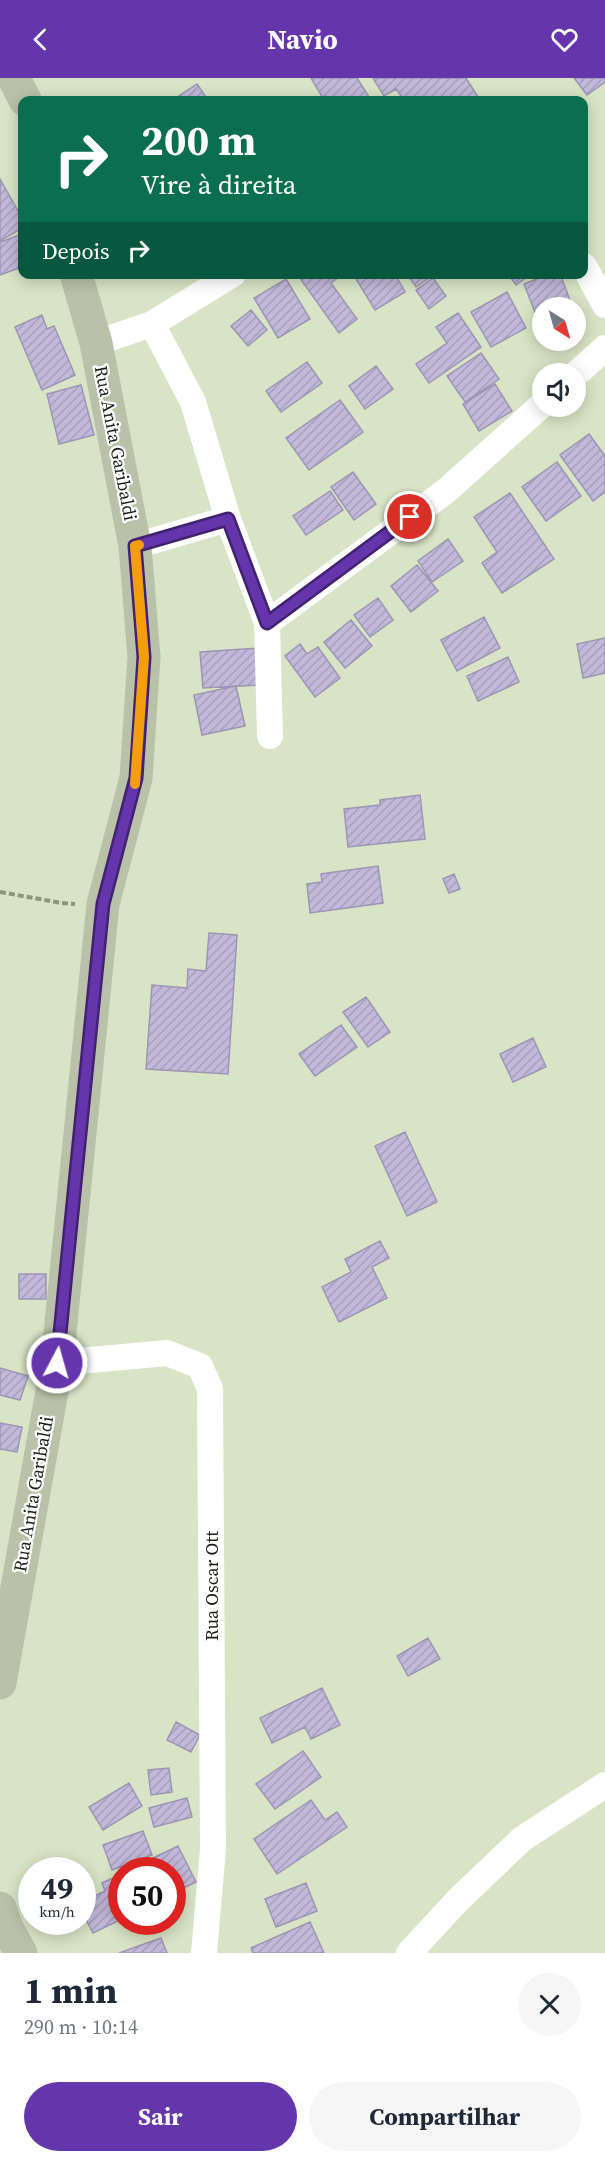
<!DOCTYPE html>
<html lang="pt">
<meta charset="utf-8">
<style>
:root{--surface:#fff;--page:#f6f6f7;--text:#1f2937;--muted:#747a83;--accent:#6535ac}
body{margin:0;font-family:"Source Serif 4",serif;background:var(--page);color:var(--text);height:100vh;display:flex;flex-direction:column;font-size:22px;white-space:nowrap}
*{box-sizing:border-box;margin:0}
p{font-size:20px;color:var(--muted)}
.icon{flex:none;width:33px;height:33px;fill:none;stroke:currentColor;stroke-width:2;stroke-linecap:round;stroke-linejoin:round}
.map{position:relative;height:1875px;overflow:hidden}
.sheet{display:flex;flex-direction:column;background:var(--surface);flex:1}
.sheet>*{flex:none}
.banner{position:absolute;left:18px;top:18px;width:570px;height:183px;border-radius:12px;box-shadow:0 3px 15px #0003;background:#0b6e4f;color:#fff;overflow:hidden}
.needle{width:39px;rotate:143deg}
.fabs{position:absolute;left:532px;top:219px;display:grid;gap:12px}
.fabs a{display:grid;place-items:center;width:54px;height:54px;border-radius:50%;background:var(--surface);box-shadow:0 3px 15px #0003;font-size:30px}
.speed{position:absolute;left:18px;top:1779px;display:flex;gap:12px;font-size:30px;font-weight:700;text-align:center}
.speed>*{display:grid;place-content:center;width:78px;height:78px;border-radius:50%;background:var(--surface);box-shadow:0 3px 15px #0003;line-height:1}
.speed small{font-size:15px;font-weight:400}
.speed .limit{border:9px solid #d22;background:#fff;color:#111}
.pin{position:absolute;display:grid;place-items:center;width:51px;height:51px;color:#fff;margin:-26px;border:3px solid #fff;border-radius:50%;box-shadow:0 2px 6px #0007}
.me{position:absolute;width:66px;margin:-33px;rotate:6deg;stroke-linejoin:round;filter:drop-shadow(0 0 4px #0008)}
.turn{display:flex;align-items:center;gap:21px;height:126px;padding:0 24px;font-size:27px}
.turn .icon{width:78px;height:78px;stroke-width:2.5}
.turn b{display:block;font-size:42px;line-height:51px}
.then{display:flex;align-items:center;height:57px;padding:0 24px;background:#0003;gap:12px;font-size:22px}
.round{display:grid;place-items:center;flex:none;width:63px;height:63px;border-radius:32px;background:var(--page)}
.summary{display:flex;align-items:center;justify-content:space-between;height:102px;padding:0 24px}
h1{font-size:36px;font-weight:700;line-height:45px}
.action{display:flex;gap:12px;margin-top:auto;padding:12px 24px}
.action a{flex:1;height:69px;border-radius:36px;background:var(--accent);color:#fff;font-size:24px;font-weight:700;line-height:69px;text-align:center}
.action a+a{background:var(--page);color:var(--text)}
header{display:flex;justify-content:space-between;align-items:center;height:78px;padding:0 24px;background:var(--accent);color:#fff;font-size:27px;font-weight:700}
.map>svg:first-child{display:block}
.building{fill:url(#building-hatch);stroke:#9d95b3;stroke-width:1.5}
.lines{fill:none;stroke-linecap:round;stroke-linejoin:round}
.path{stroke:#8c957e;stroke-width:4;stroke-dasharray:6 3;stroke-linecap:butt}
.minor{stroke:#fff;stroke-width:26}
.secondary{stroke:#b9c2a8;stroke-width:33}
.route-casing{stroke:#422270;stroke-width:15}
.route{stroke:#6535ac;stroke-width:10}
.slow{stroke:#f59e0b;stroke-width:10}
.labels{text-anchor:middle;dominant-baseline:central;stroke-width:4.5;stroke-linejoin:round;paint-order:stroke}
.street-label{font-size:18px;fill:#1a1e13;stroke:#fff}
</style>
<header><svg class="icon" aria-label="back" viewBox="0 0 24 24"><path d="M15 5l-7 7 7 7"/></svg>Navio<svg class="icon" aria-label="heart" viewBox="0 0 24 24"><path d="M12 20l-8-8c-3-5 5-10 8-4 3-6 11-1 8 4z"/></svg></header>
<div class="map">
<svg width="605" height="1875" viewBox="0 0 605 1875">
<defs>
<pattern id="building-hatch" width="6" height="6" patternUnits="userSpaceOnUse" patternTransform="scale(1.5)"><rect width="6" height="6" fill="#c2b9da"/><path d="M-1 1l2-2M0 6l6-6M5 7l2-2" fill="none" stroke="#a69fba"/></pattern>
</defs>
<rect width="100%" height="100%" fill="#d7e4c5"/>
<path class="building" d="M 311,0 L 357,0 L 371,22 L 324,22 Z
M 373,0 L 466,0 L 480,22 L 404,22 L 396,11 L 384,18 Z
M 574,0 L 605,0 L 605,4 L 587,17 Z
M 197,6 L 208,22 L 182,22 L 179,18 Z
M 0,101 L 22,140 L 22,150 L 0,163 Z
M 22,156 L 22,189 L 0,197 L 0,164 Z
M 297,196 L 343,196 L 331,205 L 357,241 L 339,255 Z
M 353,196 L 395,196 L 405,214 L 375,232 Z
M 407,196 L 432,196 L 433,197 L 416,209 Z
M 508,196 L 531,196 L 516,207 Z
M 549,196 L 560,196 L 573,230 L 543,230 L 543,249 L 541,250 L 524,206 Z
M 433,200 L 446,218 L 429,231 L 416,212 Z
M 286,201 L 310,241 L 278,260 L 254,220 Z
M 507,214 L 526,250 L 491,269 L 471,234 Z
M 251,232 L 267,252 L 248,268 L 231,248 Z
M 458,235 L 481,269 L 429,305 L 416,286 L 447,265 L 436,249 Z
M 42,237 L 47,251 L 54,248 L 75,297 L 42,312 L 15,249 Z
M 481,275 L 499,301 L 465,324 L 447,298 Z
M 307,284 L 322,305 L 281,334 L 266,313 Z
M 376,288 L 393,311 L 365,331 L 349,308 Z
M 495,306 L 512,333 L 479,353 L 463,326 Z
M 81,307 L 94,357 L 59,366 L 47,316 Z
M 340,322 L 363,354 L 309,392 L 286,360 Z
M 589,356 L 605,378 L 605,414 L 593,423 L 560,377 Z
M 557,384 L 581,418 L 546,443 L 522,409 Z
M 353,394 L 376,426 L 354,442 L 331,409 Z
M 330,413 L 343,432 L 306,457 L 293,438 Z
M 510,415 L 554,481 L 502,515 L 482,485 L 497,474 L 474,439 Z
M 448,461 L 463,483 L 432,504 L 418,483 Z
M 417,487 L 438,513 L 411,534 L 391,508 Z
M 378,520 L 393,542 L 370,559 L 354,537 Z
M 484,539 L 500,570 L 457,593 L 441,562 Z
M 351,542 L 372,568 L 345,590 L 324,564 Z
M 605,560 L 605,595 L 583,600 L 577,566 Z
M 300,566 L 307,576 L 318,569 L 340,600 L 315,619 L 285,578 Z
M 258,570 L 260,607 L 203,610 L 200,574 Z
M 508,579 L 519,604 L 478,623 L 467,598 Z
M 236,608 L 245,648 L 202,657 L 194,617 Z
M 420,717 L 425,761 L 348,769 L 344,731 L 380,727 L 380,722 Z
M 378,788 L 383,825 L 310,835 L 307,806 L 322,804 L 321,796 Z
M 454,796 L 460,811 L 449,815 L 443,801 Z
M 209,855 L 237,857 L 228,996 L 146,991 L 152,907 L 187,910 L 188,891 L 206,893 Z
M 366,919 L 390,954 L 368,969 L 343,934 Z
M 341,947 L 357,969 L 315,998 L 299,976 Z
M 533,960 L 546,989 L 513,1004 L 500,976 Z
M 405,1054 L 437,1124 L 407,1138 L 375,1068 Z
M 380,1163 L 389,1180 L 372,1189 L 387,1220 L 339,1244 L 322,1209 L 351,1194 L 345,1181 Z
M 19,1196 L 46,1196 L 46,1221 L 19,1221 Z
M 0,1290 L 28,1298 L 20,1322 L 0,1317 Z
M 0,1345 L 22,1349 L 17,1374 L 0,1371 Z
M 428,1560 L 440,1581 L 408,1598 L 397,1578 Z
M 322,1610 L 340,1647 L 311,1661 L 305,1649 L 272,1665 L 260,1640 Z
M 176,1644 L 200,1657 L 191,1674 L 167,1662 Z
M 303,1673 L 321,1699 L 275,1731 L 256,1706 Z
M 169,1690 L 172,1714 L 151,1717 L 148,1692 Z
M 129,1705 L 142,1728 L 103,1752 L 89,1729 Z
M 187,1720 L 192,1739 L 154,1749 L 149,1730 Z
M 311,1722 L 325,1742 L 337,1734 L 347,1749 L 277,1796 L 254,1761 Z
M 143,1753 L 152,1777 L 112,1792 L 103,1767 Z
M 178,1768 L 196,1804 L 172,1816 L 172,1792 L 128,1792 Z
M 122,1796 L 122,1841 L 93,1855 L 82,1834 L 82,1824 L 105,1813 L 102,1805 Z
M 306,1805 L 317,1833 L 276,1849 L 265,1821 Z
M 310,1844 L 324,1875 L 253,1875 L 251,1870 Z
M 161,1860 L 167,1875 L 119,1875 Z"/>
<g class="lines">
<path class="path" d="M 0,814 L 62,825 L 75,826"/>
<path class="minor" d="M 584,188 L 605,227
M 152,246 L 193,324 L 228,441 L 267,545 L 270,658
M 96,265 L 152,246 L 233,196
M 576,296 L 605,270
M 135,468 L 228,441
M 267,545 L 446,413 L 543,326
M 57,1285 L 167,1275 L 200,1288 L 210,1311 L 213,1771 L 204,1875
M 409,1875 L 458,1822 L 522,1761 L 605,1707"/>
<path class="secondary" d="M 14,0 L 25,22
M 0,1605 L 57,1285 L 103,826 L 136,700 L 144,579 L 135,468 L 96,265 L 76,196
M 0,1830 L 6,1848 L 21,1875"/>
</g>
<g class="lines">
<g class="route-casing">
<path id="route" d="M 57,1285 L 103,826 L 136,700 L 144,579 L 135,468 L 228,441 L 267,545 L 410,439"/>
</g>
<use href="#route" class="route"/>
<path class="slow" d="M 135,706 L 144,579 L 135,468 L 139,467"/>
</g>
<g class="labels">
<g class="street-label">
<text transform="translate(116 365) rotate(79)">Rua Anita Garibaldi</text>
<text transform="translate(33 1416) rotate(-80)">Rua Anita Garibaldi</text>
<text transform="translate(211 1508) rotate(-90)">Rua Oscar Ott</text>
</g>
</g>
</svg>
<div class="fabs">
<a><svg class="needle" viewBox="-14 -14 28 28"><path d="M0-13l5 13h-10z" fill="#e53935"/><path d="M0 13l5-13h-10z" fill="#747a83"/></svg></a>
<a><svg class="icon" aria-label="sound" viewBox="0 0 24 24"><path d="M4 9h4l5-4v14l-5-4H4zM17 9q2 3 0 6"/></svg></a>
</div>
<div class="speed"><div>49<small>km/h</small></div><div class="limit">50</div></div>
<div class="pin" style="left:410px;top:439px;background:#d93025"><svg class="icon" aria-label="arrive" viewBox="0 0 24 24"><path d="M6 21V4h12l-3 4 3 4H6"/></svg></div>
<svg class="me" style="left:57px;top:1285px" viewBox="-20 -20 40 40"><circle r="17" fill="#6535ac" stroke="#fff" stroke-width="3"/><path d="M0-11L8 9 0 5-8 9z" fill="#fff"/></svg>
<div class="banner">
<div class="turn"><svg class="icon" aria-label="right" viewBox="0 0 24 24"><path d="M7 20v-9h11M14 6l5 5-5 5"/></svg><div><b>200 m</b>Vire à direita</div></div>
<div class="then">Depois<svg class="icon" aria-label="right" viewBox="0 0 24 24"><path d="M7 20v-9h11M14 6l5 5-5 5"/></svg></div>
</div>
</div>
<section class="sheet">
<div class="summary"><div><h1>1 min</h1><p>290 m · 10:14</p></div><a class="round"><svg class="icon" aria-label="close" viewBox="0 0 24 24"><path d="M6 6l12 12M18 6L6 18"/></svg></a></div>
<div class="action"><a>Sair</a><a>Compartilhar</a></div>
</section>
